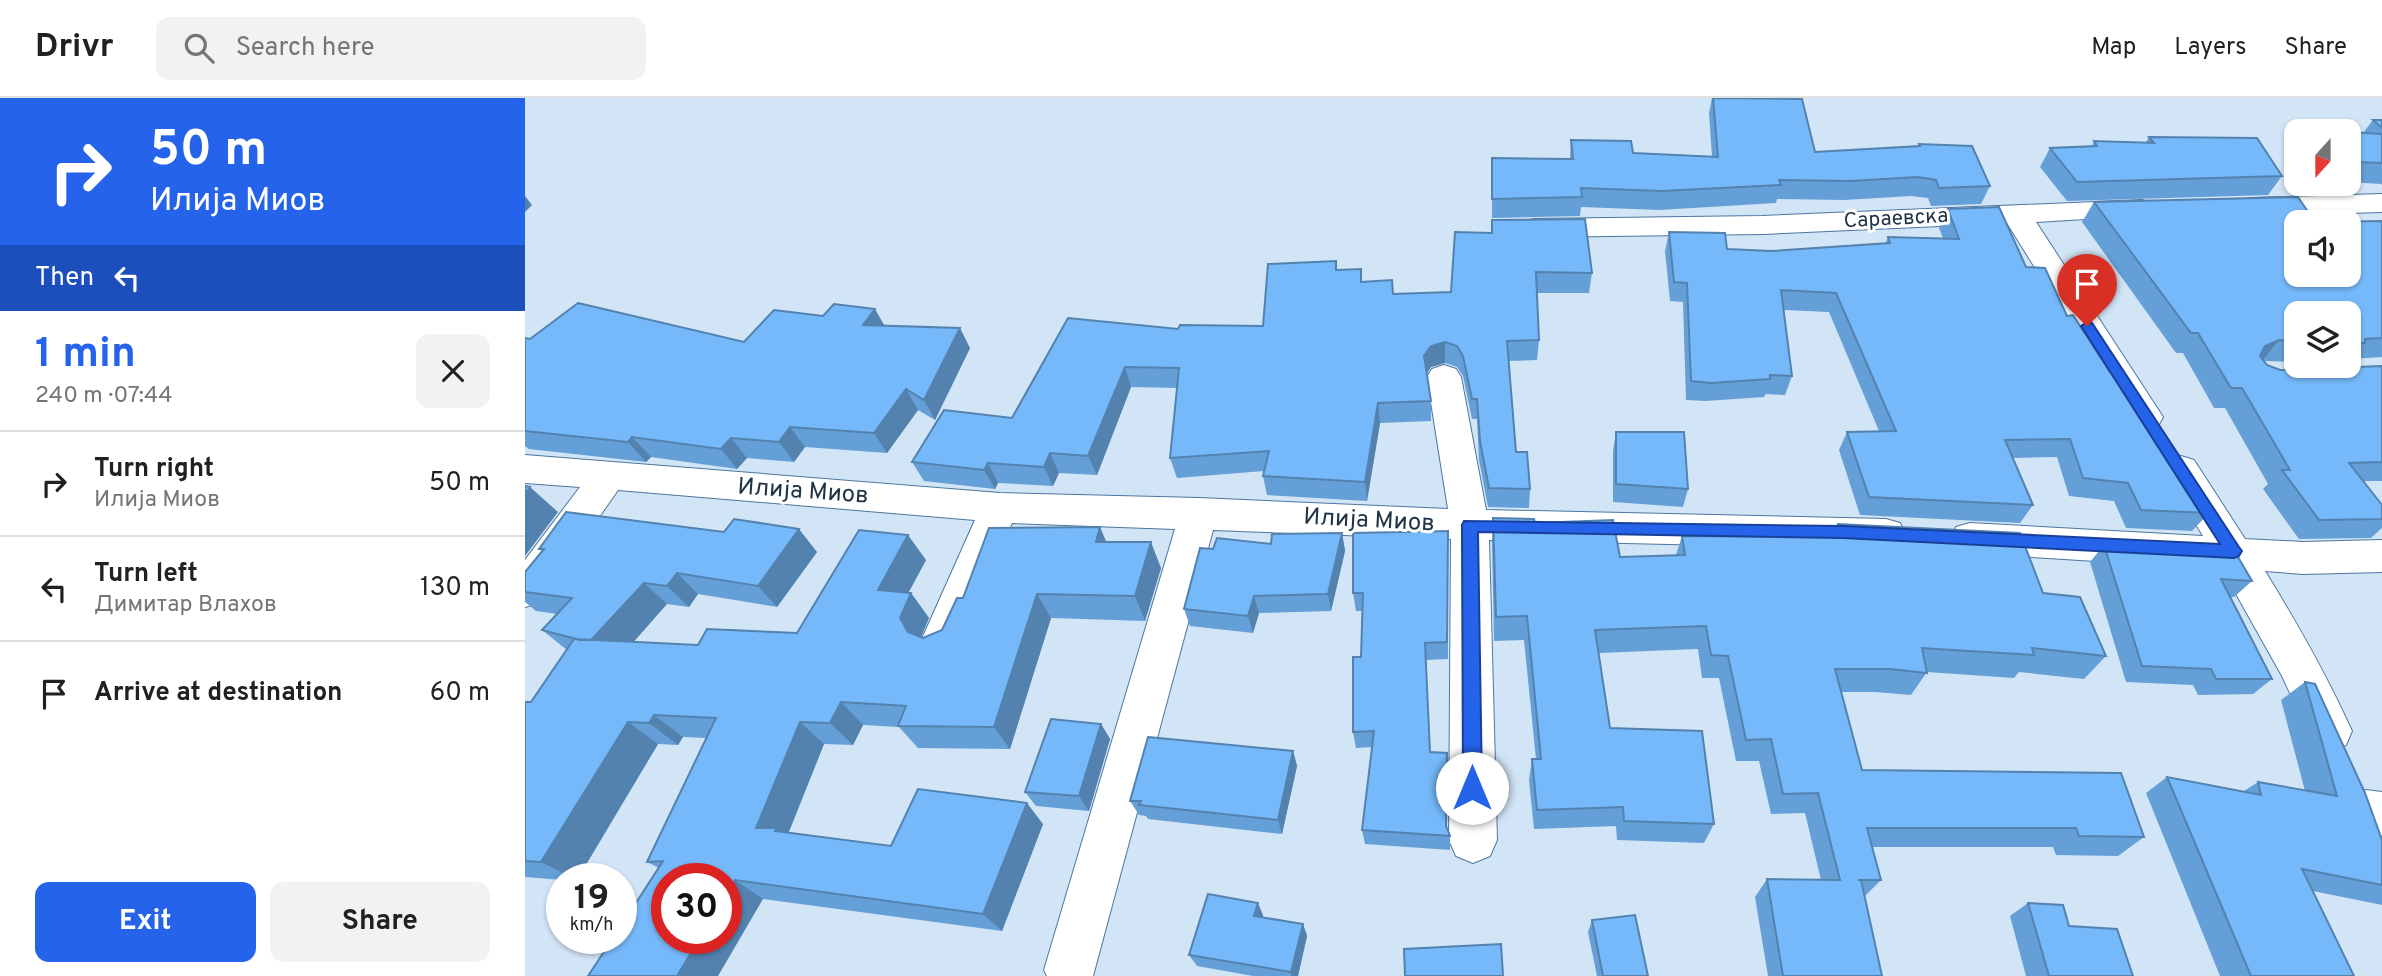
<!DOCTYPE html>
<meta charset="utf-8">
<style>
:root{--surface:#fff;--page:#f2f2f2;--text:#202124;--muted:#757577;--line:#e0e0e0;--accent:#2563eb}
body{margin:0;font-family:Overpass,sans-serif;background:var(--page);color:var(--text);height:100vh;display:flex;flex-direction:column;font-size:26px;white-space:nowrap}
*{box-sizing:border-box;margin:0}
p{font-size:23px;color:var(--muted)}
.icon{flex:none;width:38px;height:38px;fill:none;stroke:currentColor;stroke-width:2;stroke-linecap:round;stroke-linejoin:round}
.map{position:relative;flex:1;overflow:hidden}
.side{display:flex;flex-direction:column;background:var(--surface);width:525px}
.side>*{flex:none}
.top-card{background:#2563eb;color:#fff;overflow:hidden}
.needle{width:46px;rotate:201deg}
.tools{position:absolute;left:1759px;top:21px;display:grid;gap:14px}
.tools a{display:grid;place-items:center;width:77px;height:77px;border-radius:14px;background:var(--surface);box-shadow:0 2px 5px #0004;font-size:35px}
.speed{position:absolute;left:21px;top:765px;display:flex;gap:14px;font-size:35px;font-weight:700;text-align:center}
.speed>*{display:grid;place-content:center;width:91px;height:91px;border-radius:50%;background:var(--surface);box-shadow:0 2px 5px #0004;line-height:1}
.speed small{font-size:18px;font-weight:400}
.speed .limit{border:10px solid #d22;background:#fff;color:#111}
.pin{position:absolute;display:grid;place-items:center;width:60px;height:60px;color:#fff;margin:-72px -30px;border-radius:50% 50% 50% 0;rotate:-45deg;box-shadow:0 0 7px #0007}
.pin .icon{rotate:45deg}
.me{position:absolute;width:77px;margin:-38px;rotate:0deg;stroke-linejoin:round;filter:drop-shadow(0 0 5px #0008)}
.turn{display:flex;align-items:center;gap:24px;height:147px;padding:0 35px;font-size:32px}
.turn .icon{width:91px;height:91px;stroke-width:2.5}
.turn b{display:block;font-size:49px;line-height:60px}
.then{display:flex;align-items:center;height:66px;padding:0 35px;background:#0003;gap:14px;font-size:26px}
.round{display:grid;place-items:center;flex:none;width:74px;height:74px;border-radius:14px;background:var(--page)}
.overview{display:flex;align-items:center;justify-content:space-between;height:119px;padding:0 35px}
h1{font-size:42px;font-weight:700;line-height:52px;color:var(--accent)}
.action{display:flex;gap:14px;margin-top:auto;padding:14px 35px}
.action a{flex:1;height:80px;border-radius:14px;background:var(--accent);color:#fff;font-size:28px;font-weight:700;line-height:80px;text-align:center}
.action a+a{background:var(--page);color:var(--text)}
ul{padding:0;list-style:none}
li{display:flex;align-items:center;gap:21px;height:105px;padding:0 35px;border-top:2px solid var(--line)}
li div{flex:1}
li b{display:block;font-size:26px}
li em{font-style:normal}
header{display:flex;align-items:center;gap:42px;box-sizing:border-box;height:98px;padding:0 35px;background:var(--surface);border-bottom:2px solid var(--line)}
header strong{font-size:33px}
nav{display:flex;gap:38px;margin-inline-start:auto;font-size:24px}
.search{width:490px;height:63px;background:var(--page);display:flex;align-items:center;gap:18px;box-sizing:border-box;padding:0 24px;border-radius:14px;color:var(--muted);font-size:26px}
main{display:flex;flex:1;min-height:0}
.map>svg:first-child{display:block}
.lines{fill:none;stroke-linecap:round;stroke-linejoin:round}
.street-casing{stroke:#4c76a0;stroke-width:2}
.street{fill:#fff;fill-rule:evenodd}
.wall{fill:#659fd7}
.shaded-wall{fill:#5382af}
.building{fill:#76b9fa;stroke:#5382af;stroke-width:2}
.route{fill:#2563eb;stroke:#184099;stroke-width:2}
.labels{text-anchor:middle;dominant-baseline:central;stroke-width:6;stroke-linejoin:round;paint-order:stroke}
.far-street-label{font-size:21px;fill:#213446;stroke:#fff}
.street-label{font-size:24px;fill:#213446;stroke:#fff}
</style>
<header>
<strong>Drivr</strong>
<div class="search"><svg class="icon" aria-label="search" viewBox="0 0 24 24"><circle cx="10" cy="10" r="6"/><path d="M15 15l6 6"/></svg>Search here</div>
<nav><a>Map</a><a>Layers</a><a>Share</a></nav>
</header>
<main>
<section class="side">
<div class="top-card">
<div class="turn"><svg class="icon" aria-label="right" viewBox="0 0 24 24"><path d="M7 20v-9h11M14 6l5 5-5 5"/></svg><div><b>50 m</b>Илија Миов</div></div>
<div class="then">Then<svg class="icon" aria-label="left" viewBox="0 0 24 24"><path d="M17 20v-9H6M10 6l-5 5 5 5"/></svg></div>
</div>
<div class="overview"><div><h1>1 min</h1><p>240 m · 07:44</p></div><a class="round"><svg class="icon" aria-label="close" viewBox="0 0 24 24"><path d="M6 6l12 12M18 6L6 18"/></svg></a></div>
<ul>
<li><svg class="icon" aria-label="right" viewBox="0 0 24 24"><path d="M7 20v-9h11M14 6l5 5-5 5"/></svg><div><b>Turn right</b><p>Илија Миов</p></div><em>50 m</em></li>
<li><svg class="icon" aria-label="left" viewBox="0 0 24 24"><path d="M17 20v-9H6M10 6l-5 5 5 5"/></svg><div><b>Turn left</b><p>Димитар Влахов</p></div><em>130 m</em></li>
<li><svg class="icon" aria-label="arrive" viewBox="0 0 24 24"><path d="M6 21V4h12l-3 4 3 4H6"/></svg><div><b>Arrive at destination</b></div><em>60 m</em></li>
</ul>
<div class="action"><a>Exit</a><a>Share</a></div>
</section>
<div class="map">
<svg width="1857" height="878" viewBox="0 0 1857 878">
<rect width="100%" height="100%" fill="#d2e5f7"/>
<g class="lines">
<g class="street-casing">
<path id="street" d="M 1857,96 L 1857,114 L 1726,118 L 1716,115 L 1712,109 L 1716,103 L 1726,100 Z
M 1617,102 L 1627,105 L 1631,111 L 1627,117 L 1511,124 L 1638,319 L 1633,328 L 1621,332 L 1609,328 L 1482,125 L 1237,136 L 1009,139 L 999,136 L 994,130 L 999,124 L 1009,121 L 1237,118 Z
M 919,267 L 931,271 L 936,279 L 961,412 L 1361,421 L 1375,425 L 1380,436 L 1375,447 L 1361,451 L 964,442 L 972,742 L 965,758 L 948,765 L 931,758 L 924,742 L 926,441 L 688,432 L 568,878 L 522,878 L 519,872 L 650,431 L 487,425 L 432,555 L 417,561 L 402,555 L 396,543 L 450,422 L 93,392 L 14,505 L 0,509 L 0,462 L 55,389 L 0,385 L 0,357 L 475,395 L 674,400 L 923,411 L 902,279 L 907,271 Z
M 1656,358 L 1669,362 L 1720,441 L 1778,444 L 1857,442 L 1857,474 L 1778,476 L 1740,473 C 1772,525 1802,578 1827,633 L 1821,647 L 1805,653 L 1789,647 L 1757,578 L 1697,471 L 1445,455 L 1431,451 L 1426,440 L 1431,429 L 1445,425 L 1678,438 L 1638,372 L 1643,362 Z
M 1841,692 L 1857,694 L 1857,738 L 1825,730 L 1818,714 L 1825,698 Z"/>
</g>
<use href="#street" class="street"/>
</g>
<path class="wall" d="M 1187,0 L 1261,0 L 1290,54 L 1393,48 L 1394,46 L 1465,88 L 1456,106 L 1406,108 L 1403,100 L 1386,98 L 1319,102 L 1252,101 L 1251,105 L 1134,112 L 1056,109 L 1055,118 L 967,120 L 967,60 L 1045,61 L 1046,42 L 1108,55 L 1187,58 L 1184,15 Z
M 1848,22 L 1857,22 L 1857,87 L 1856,86 L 1824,84 L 1824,34 L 1838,35 Z
M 1624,39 L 1757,78 L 1743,97 L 1542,103 L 1515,69 L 1525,50 L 1567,48 L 1569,43 L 1621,44 Z
M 1569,104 L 1771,177 L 1857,123 L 1857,259 L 1825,261 L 1824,263 L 1824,215 L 1771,215 L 1771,264 L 1738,263 L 1742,267 L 1755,272 L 1857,268 L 1857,383 L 1838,383 L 1857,407 L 1857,430 L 1846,440 L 1774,441 L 1738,391 L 1743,386 L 1700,310 L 1689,310 L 1658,255 L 1651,255 L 1557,124 Z
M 1423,111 L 1501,169 L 1542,218 L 1585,274 L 1684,415 L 1667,433 L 1601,430 L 1589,403 L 1544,398 L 1532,359 L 1488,360 L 1508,407 L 1495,425 L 1335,417 L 1314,352 L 1322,334 L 1354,333 L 1304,214 L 1259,212 L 1267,278 L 1260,297 L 1241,296 L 1239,299 L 1181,303 L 1161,302 L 1158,204 L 1145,203 L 1140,153 L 1144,134 L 1202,151 L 1246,153 L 1360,146 L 1363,139 L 1418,140 L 1414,130 Z
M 930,134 L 1067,175 L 1064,195 L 1012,195 L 1014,242 L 1012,262 L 983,263 L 991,354 L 1005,391 L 1004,410 L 963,409 L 954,362 L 952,321 L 947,321 L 938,278 L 932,269 L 920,265 L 906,269 L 902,275 L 906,303 L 906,323 L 855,325 L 842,403 L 742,397 L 738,378 L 739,373 L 652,380 L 645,360 L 652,290 L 606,289 L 572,377 L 534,375 L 528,388 L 473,385 L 470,391 L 399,383 L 387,364 L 487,320 L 653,231 L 738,228 L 812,172 L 836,171 L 837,184 L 868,196 L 926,194 Z
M 359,228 L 445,250 L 410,322 L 393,312 L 362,355 L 280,349 L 269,364 L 222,360 L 212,371 L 126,359 L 121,364 L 4,351 L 0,348 L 0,240 L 5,241 L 219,244 Z
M 1091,334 L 1163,391 L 1158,409 L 1088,404 L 1088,353 Z
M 968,420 L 1010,425 L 1095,459 L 1151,457 L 1157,438 L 1307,439 L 1313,426 L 1518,495 L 1581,558 L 1559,581 L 1494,574 L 1489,580 L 1402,574 L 1386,597 L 1350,594 L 1316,594 L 1337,672 L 1619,739 L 1593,758 L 1531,757 L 1528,749 L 1347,749 L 1356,782 L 1339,799 L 1357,878 L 1243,878 L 1230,799 L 1242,781 L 1296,782 L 1280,715 L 1246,716 L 1234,663 L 1211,663 L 1194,580 L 1177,580 L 1173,551 L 1074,555 L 1085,630 L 1189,726 L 1179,745 L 1092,742 L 1091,728 L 1009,731 L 1004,682 L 1007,661 L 1011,661 L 999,542 L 969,543 L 967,445 Z
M 923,433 L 923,561 L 901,562 L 905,654 L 921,729 L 925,738 L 925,752 L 840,746 L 837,732 L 848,649 L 831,650 L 828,634 L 836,559 L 837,513 L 831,513 L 828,495 Z
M 817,435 L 820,453 L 806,513 L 734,515 L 728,535 L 665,528 L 659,511 L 746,446 Z
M 582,444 L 636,470 L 620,523 L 526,520 L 485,651 L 393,650 L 374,629 L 338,627 L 328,647 L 299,646 L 264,734 L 366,748 L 518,726 L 477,833 L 238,801 L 134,770 L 122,764 L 181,640 L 158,639 L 153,647 L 133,646 L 53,780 L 37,780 L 37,782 L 0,779 L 0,604 L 6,604 L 42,552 L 17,532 L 32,516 L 11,513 L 0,504 L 0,474 L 18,454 L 14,451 L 292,454 L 252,509 L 173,496 L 164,509 L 142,506 L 108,544 L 173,547 L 272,535 L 401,462 L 383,495 L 386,495 L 404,520 L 396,539 L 398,540 L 417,532 L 438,500 Z
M 1579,447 L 1727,483 L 1709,499 L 1705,499 L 1747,581 L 1728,596 L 1673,597 L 1668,587 L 1601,584 L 1565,464 Z
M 1780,584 L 1857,742 L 1857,807 L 1788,793 L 1829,878 L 1695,878 L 1621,695 L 1642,679 L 1719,693 L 1733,684 L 1780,693 L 1756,602 Z
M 576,626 L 585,641 L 564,713 L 511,708 L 500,694 Z
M 768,653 L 772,668 L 757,736 L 623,721 L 621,718 L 614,717 L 605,703 Z
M 1503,805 L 1544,828 L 1608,878 L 1501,878 L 1485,818 Z
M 738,817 L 738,819 L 778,826 L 782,838 L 773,878 L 728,878 L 672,868 L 664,857 Z
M 1067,822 L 1123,878 L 1072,878 L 1063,834 Z"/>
<path class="shaded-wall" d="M 0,98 L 7,107 L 0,114 Z
M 350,211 L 362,232 L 338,227 Z
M 435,230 L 445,250 L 410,322 L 399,302 Z
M 1754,242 L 1737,263 L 1724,268 L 1740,248 Z
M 920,244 L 920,265 L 906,269 L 900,278 L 899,258 L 906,248 Z
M 600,269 L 606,289 L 572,377 L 563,358 Z
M 381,291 L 393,312 L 362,355 L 349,335 Z
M 853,305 L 855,325 L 842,403 L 840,384 Z
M 265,329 L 280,349 L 269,364 L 254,344 Z
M 107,339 L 126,359 L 121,364 L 103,344 Z
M 206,340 L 222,360 L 212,371 L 196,351 Z
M 525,355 L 534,375 L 528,388 L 519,369 Z
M 463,365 L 473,385 L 470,391 L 459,372 Z
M 5,389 L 33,414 L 0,458 L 0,396 Z
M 575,429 L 586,455 L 571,444 Z
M 274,431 L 292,454 L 252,509 L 233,488 Z
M 817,435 L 820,453 L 806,513 L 803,496 Z
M 383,437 L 401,462 L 372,516 L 353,492 Z
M 626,444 L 636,470 L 620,523 L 610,498 Z
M 152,475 L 173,496 L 164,509 L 142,488 Z
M 119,485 L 142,506 L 90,565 L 64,544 Z
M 386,495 L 404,520 L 394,544 L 383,534 L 375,520 Z
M 512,496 L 526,520 L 485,651 L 469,629 Z
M 729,498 L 734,515 L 728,535 L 723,518 Z
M 316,604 L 338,627 L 328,647 L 305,625 Z
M 129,617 L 158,639 L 153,647 L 124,625 Z
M 103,624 L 133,646 L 53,780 L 48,780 L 16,764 Z
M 275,624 L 299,646 L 262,738 L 231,730 Z
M 576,626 L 585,641 L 564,713 L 554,698 Z
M 768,653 L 772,668 L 757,736 L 753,722 Z
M 502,705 L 518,726 L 477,833 L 458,816 Z
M 210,782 L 238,801 L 193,878 L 152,878 L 175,840 L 201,840 L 201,797 Z
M 733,805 L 738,817 L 735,830 L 729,818 Z
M 778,826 L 782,838 L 773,878 L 767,878 L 766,874 Z"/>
<path class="building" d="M 1188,0 L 1277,1 L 1290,54 L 1395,48 L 1394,46 L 1447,48 L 1465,88 L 1414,90 L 1411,82 L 1393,79 L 1325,83 L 1254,82 L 1256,87 L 1137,93 L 1056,90 L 1057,99 L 967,101 L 967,60 L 1048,61 L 1046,42 L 1106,43 L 1108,55 L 1193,59 Z
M 1848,22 L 1857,22 L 1857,30 Z
M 1824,34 L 1857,36 L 1857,65 L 1832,64 L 1824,52 Z
M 1624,39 L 1732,40 L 1757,78 L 1552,84 L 1525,50 L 1572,48 L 1569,43 L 1629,45 Z
M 1773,99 L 1790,124 L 1771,124 L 1771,177 L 1824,177 L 1824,124 L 1797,124 L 1857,123 L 1857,240 L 1840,241 L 1840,245 L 1824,245 L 1824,215 L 1771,215 L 1771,243 L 1754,242 L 1740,248 L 1735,258 L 1742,267 L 1755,272 L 1857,268 L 1857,364 L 1824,365 L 1857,407 L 1857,421 L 1794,422 L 1757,372 L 1765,372 L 1717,290 L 1706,290 L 1673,235 L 1666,235 L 1569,104 Z
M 1474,109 L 1501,169 L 1520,170 L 1542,218 L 1548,217 L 1585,274 L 1592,274 L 1643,346 L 1684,415 L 1616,412 L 1603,385 L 1558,380 L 1545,341 L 1480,342 L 1508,407 L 1344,399 L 1322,334 L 1371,333 L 1311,195 L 1256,192 L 1267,278 L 1245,277 L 1245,281 L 1186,285 L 1166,283 L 1162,185 L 1149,184 L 1144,134 L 1200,135 L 1202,151 L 1246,153 L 1365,145 L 1363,139 L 1434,141 L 1423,111 Z
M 1060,121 L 1067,175 L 1011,174 L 1014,242 L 982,243 L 991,354 L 1002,354 L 1005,391 L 964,390 L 955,343 L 952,301 L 947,301 L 938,258 L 932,248 L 920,244 L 906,248 L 899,258 L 906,303 L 853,305 L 840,384 L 738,378 L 744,353 L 645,360 L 654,270 L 600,269 L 563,358 L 525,355 L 519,369 L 463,365 L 459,372 L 387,364 L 419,312 L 487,320 L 543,220 L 653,231 L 655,227 L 738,228 L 743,166 L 811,163 L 811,172 L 836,171 L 836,184 L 867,182 L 868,196 L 926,194 L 930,134 L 967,135 L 967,122 Z
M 53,205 L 219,244 L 249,212 L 298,218 L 309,206 L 350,211 L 338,227 L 435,230 L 399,302 L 381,291 L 349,335 L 265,329 L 254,344 L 206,340 L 196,351 L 107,339 L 103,344 L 0,333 L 0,240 L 5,241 Z
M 1091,334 L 1159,334 L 1163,391 L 1091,386 Z
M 0,388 L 5,389 L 0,396 Z
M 41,414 L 199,434 L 209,421 L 274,431 L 233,488 L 152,475 L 142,488 L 119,485 L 66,542 L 55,542 L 17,532 L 47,500 L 0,494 L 0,474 L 19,451 L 14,451 Z
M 968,420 L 1009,421 L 1010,425 L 1088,422 L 1095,459 L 1160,457 L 1157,438 L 1316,439 L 1313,426 L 1495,435 L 1518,495 L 1555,499 L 1581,558 L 1507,550 L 1509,557 L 1397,550 L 1402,575 L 1365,571 L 1310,571 L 1337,672 L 1596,675 L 1619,739 L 1554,738 L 1551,730 L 1342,730 L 1356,782 L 1333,782 L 1336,782 L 1357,878 L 1258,878 L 1242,781 L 1315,782 L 1293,695 L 1258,696 L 1246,641 L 1221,642 L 1203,558 L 1186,557 L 1181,528 L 1070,532 L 1085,630 L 1177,633 L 1189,726 L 1099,723 L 1098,709 L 1012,712 L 1007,661 L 1016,661 L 1002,518 L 971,519 Z
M 575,429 L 571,444 L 626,444 L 610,498 L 512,496 L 469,629 L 373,628 L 381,608 L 316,604 L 305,625 L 275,624 L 231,730 L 252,730 L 250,733 L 366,748 L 393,691 L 502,705 L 458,816 L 210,782 L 201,797 L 201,780 L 142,780 L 142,840 L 175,840 L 152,878 L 63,878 L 88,840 L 96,840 L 96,828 L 138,763 L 122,764 L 191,620 L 129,617 L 124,625 L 103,624 L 16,764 L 0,763 L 0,604 L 6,604 L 49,541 L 173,547 L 182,531 L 272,535 L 334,432 L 383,437 L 353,492 L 386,495 L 375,520 L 383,534 L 398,540 L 417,532 L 432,500 L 438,500 L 464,430 Z
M 923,433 L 922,544 L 900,545 L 905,654 L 922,655 L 921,728 L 925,738 L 837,732 L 849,633 L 828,634 L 828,559 L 836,559 L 838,495 L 828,495 L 828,435 Z
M 817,435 L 803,496 L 729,498 L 723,518 L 659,511 L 675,450 L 688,451 L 692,440 L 746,446 L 747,436 Z
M 1579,447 L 1710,454 L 1727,483 L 1696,481 L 1747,581 L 1691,581 L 1686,571 L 1617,568 Z
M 1780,584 L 1790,586 L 1840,695 L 1857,742 L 1857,787 L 1777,771 L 1829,878 L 1726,878 L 1642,679 L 1736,697 L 1733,684 L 1812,698 Z
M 526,621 L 576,626 L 554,698 L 500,694 Z
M 623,639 L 768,653 L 753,722 L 614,707 L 616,703 L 605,703 Z
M 683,796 L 733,805 L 729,818 L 778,826 L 766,874 L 664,857 Z
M 1503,805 L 1538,807 L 1544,828 L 1592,831 L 1608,878 L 1524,878 Z
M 1110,817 L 1123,878 L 1078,878 L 1067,822 Z
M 976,846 L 978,878 L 880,878 L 879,851 Z"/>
<path class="route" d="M 1562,224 L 1567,225 L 1714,449 L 1717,453 L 1714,458 L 1709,460 L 1318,440 L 953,434 L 957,690 L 954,696 L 947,699 L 941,696 L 938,690 L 937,427 L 939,423 L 1318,428 L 1695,446 L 1556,228 Z"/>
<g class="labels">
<g class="far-street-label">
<text transform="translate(1371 121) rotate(-3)">Сараевска</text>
</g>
<g class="street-label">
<text transform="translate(278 394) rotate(4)">Илија Миов</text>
<text transform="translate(844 423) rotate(3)">Илија Миов</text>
</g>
</g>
</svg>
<div class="tools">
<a><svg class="needle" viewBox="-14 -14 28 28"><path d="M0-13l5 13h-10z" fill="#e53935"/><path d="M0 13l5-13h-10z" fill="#757577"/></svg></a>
<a><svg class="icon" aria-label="sound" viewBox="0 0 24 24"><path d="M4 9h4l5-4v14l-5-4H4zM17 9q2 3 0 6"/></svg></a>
<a><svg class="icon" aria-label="layers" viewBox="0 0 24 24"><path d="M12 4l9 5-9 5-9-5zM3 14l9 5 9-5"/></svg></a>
</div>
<div class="speed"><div>19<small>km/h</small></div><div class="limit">30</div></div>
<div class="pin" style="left:1562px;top:228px;background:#d93025"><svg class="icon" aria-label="arrive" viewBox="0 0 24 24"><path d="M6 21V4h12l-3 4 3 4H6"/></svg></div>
<svg class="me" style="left:947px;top:690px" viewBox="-20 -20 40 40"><circle r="19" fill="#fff"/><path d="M0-13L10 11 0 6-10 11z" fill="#2563eb"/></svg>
</div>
</main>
